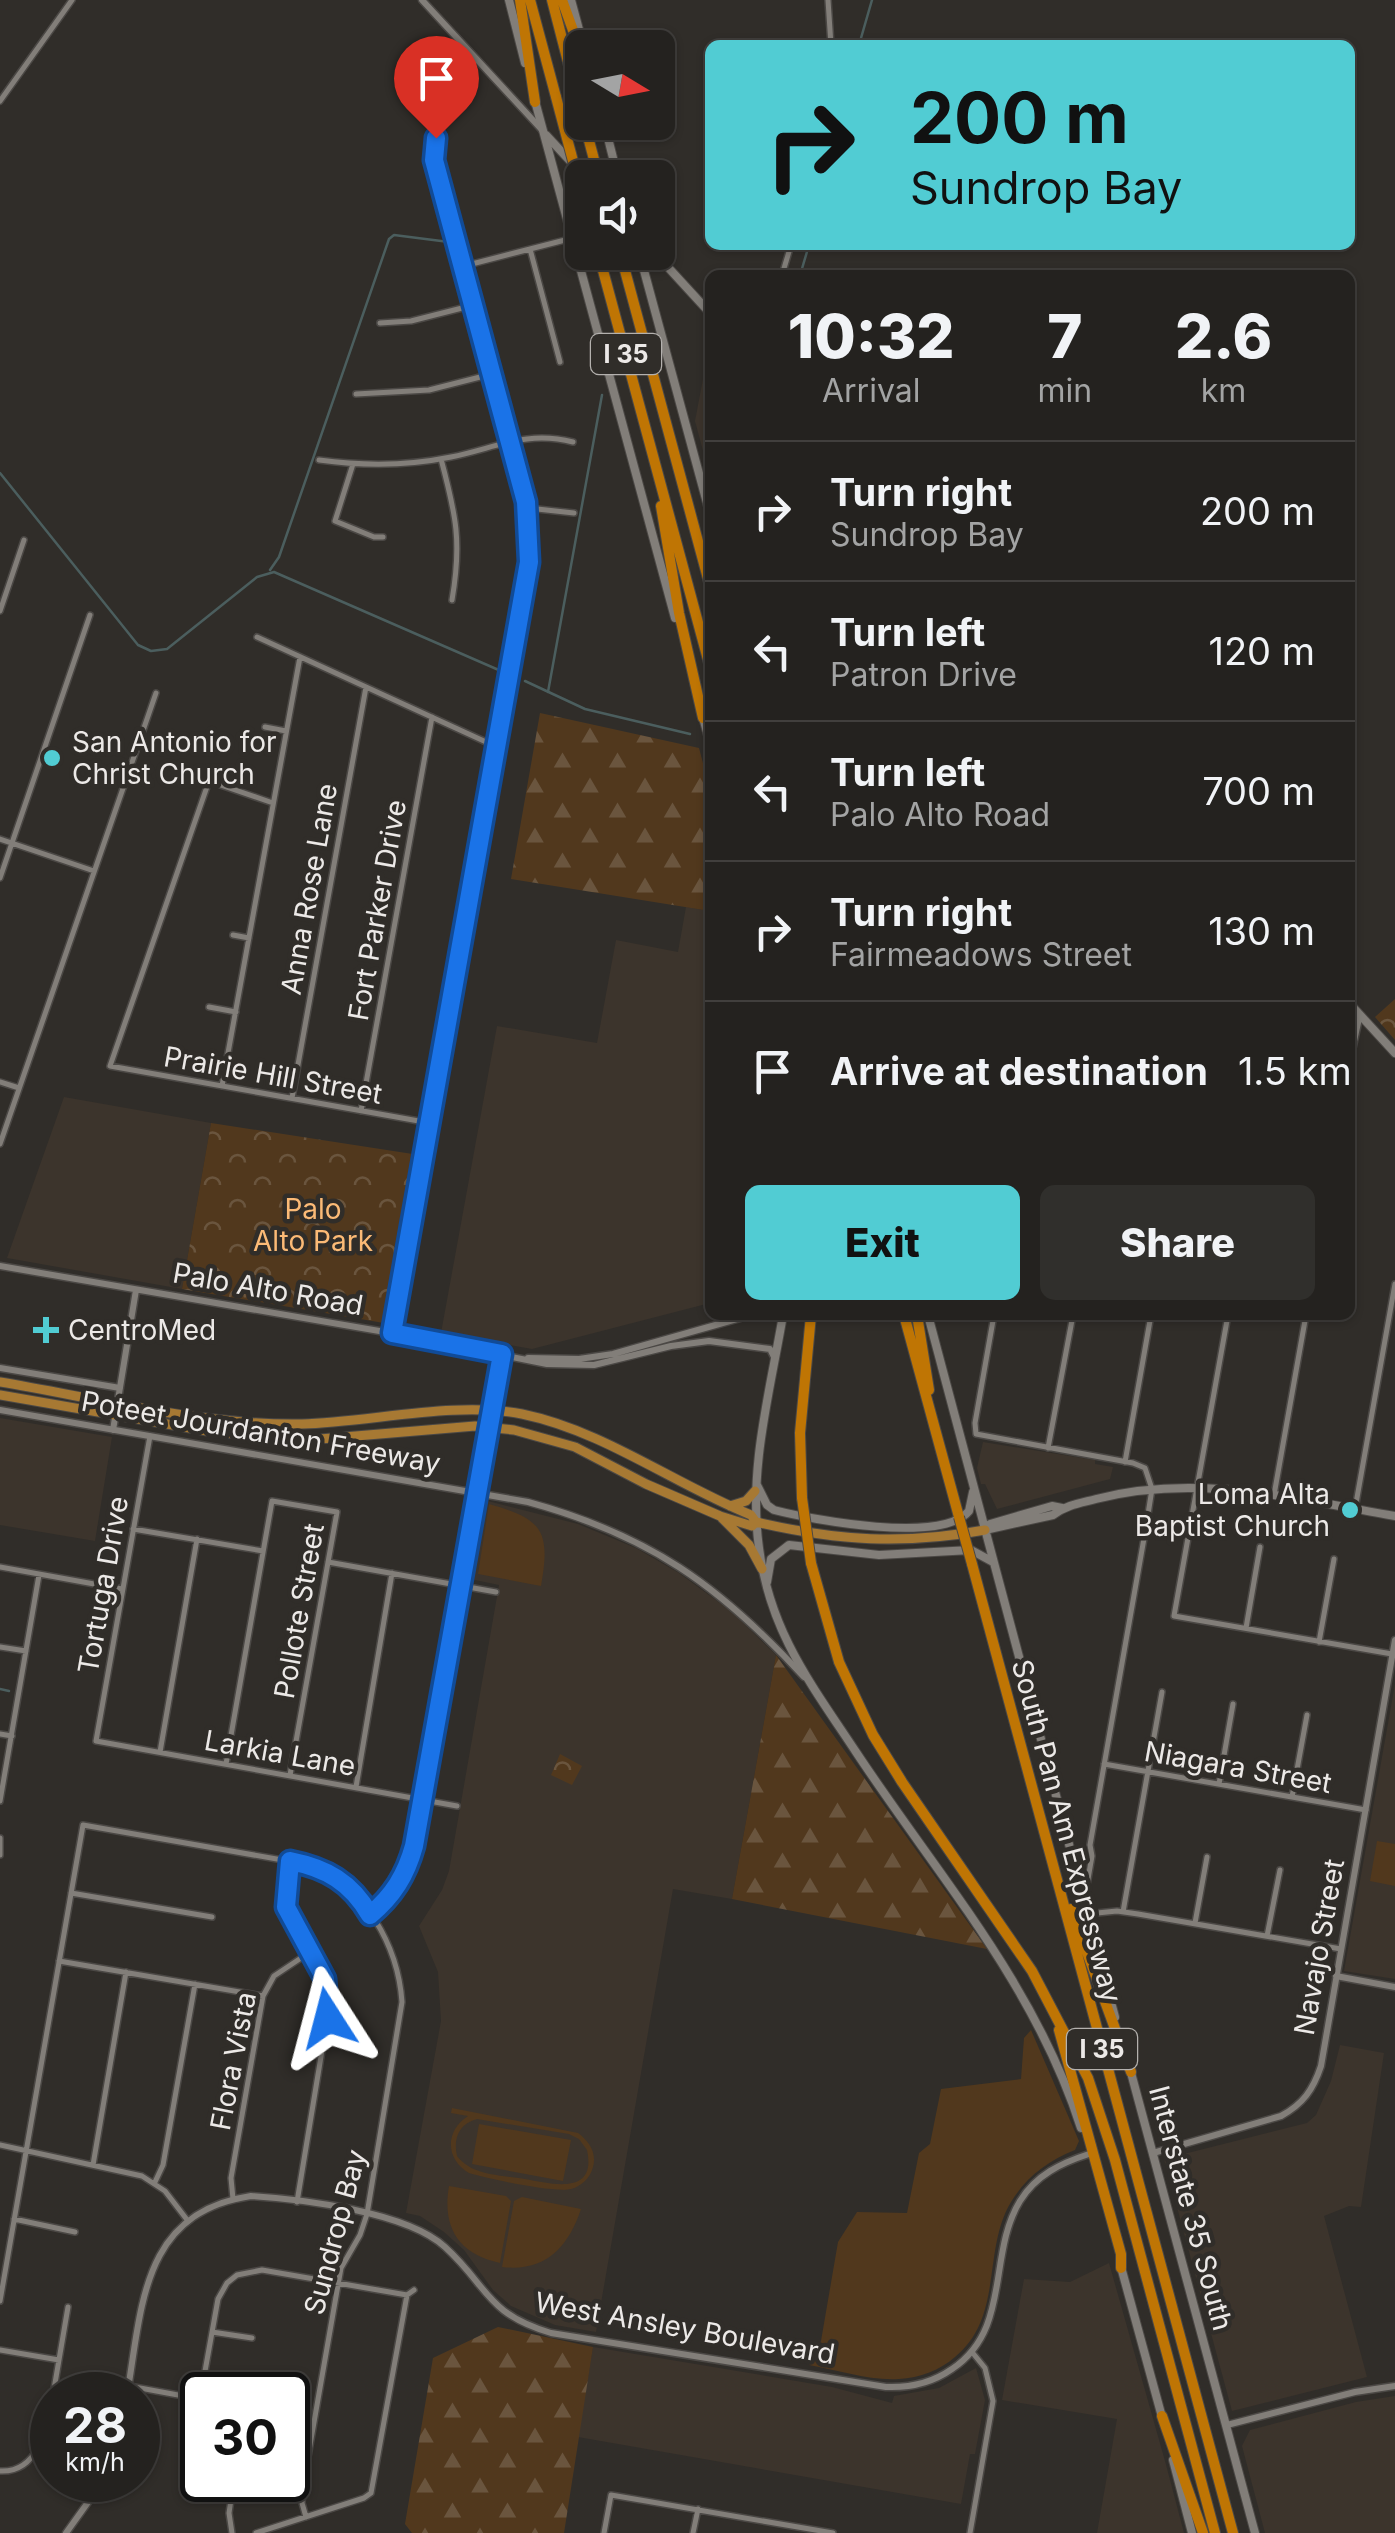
<!DOCTYPE html>
<style>
:root{--surface:#24221f;--page:#302f2c;--text:#f1f3f6;--muted:#a3a4a4;--line:#413f3d;--accent:#51ccd3}
body{margin:0;font-family:Inter,sans-serif;background:var(--page);color:var(--text);height:100vh;display:flex;flex-direction:column;font-size:38px;white-space:nowrap}
*{box-sizing:border-box;margin:0}
p{font-size:32px;color:var(--muted)}
.icon{flex:none;width:55px;height:55px;fill:none;stroke:currentColor;stroke-width:2;stroke-linecap:round;stroke-linejoin:round}
.map{position:relative;flex:1;overflow:hidden}
.details{position:absolute;left:705px;top:270px;width:650px;height:1050px;display:flex;flex-direction:column;background:var(--surface);border-radius:15px;box-shadow:0 2px 8px #0004,0 0 0 2px var(--line)}
.details>*{flex:none}
.top-card{position:absolute;left:705px;top:40px;width:650px;height:210px;border-radius:15px;box-shadow:0 2px 8px #0004,0 0 0 2px var(--line);background:#51ccd3;color:#111;overflow:hidden}
.needle{width:65px;rotate:100deg}
.tools{position:absolute;left:565px;top:30px;display:grid;gap:20px}
.tools a{display:grid;place-items:center;width:110px;height:110px;border-radius:15px;background:var(--surface);box-shadow:0 2px 8px #0004,0 0 0 2px var(--line);font-size:50px}
.speed{position:absolute;left:30px;top:2372px;display:flex;gap:20px;font-size:50px;font-weight:700;text-align:center}
.speed>*{display:grid;place-content:center;width:130px;height:130px;border-radius:50%;background:var(--surface);box-shadow:0 2px 8px #0004,0 0 0 2px var(--line);line-height:1}
.speed small{font-size:25px;font-weight:400}
.speed .limit{border:5px solid #111;border-radius:15px;background:#fff;color:#111}
.pin{position:absolute;display:grid;place-items:center;width:85px;height:85px;color:#fff;margin:-102px -42px;border-radius:50% 50% 50% 0;rotate:-45deg;box-shadow:0 0 10px #0007}
.pin .icon{rotate:45deg}
.me{position:absolute;width:110px;margin:-55px;rotate:351deg;stroke-linejoin:round;filter:drop-shadow(0 0 8px #0008)}
.turn{display:flex;align-items:center;gap:35px;height:210px;padding:0 40px;font-size:45px}
.turn .icon{width:130px;height:130px;stroke-width:2.5}
.turn b{display:block;font-size:70px;line-height:85px}
.eta{display:flex;justify-content:space-evenly;align-items:center;height:170px;text-align:center}
.eta b{font-size:60px;font-weight:800;line-height:70px}
.action{display:flex;gap:20px;margin-top:auto;padding:20px 40px}
.action a{flex:1;height:115px;border-radius:15px;background:var(--accent);color:#111;font-size:40px;font-weight:800;line-height:115px;text-align:center}
.action a+a{background:var(--page);color:var(--text)}
ul{padding:0;list-style:none}
li{display:flex;align-items:center;gap:30px;height:140px;padding:0 40px;border-top:2px solid var(--line)}
li div{flex:1}
li b{display:block;font-size:38px}
li em{font-style:normal}
.map>svg:first-child{display:block}
.built{fill:#3c342c}
.grass{fill:#51381d;fill-rule:evenodd}
.forest{fill:url(#forest-firs)}
.park{fill:url(#park-crowns)}
.lines{fill:none;stroke-linecap:round;stroke-linejoin:round}
.stream{stroke:#4b5e5e;stroke-width:2.5}
.minor-casing{stroke:#4b4845;stroke-width:8}
.tertiary-casing{stroke:#4b4845;stroke-width:9}
.secondary-casing{stroke:#4b4845;stroke-width:10}
.primary-casing{stroke:#4b4845;stroke-width:11}
.motorway-casing{stroke:#4b4845;stroke-width:12}
.minor{stroke:#827e79;stroke-width:5}
.tertiary{stroke:#827e79;stroke-width:6}
.secondary{stroke:#827e79;stroke-width:8}
.primary{stroke:#a77933;stroke-width:9}
.motorway{stroke:#bf7504;stroke-width:10}
.motorway-bridge-casing{stroke:#4b4845;stroke-width:12;stroke-linecap:butt}
.motorway-bridge{stroke:#bf7504;stroke-width:10}
.route-casing{stroke:#114b97;stroke-width:25}
.route{stroke:#1a73e8;stroke-width:18}
.poi-dot{fill:#51ccd3;stroke:#302d29;stroke-width:4}
.labels{text-anchor:middle;dominant-baseline:central;stroke-width:9;stroke-linejoin:round;paint-order:stroke}
.shield{fill:#302d29;stroke:#b4b1ae;stroke-width:2.5}
.shield-label{font-size:25px;font-weight:bold;fill:#ece9e7}
.poi-label{font-size:28px;fill:#ece9e7;stroke:#302d29;text-anchor:start}
.street-label{font-size:28px;fill:#ece9e7;stroke:#302d29}
.park-label{font-size:28px;fill:#fbba76;stroke:#302d29}
</style>
<div class="map">
<svg width="1395" height="2533" viewBox="0 0 1395 2533">
<defs>
<pattern id="forest-firs" width="22" height="20" patternUnits="userSpaceOnUse" patternTransform="scale(2.5)"><rect width="22" height="20" fill="#51381d"/><path d="M5 1l3.5 6h-7zM16 11l3.5 6h-7z" fill="#6a553e"/></pattern>
<pattern id="park-crowns" width="20" height="18" patternUnits="userSpaceOnUse" patternTransform="scale(2.5)"><rect width="20" height="18" fill="#51381d"/><path d="M2 6a3 3 0 1 1 6 0M12 15a3 3 0 1 1 6 0" fill="none" stroke="#6a553e"/></pattern>
</defs>
<rect width="100%" height="100%" fill="#302d29"/>
<path class="built" d="M 710,342 L 710,477 L 695,421 Z
M 686,907 L 710,911 L 710,1303 L 532,1349 L 441,1333 L 497,1026 L 597,1043 L 616,940 L 678,952 Z
M 64,1097 L 211,1123 L 182,1289 L 7,1258 Z
M 0,1418 L 112,1437 L 95,1541 L 0,1525 Z
M 983,1442 L 1095,1460 L 1095,1464 L 1113,1467 L 1110,1479 L 997,1509 L 985,1484 L 981,1484 L 977,1468 Z
M 484,1500 L 578,1524 L 636,1548 L 679,1573 L 731,1611 L 776,1655 L 732,1899 L 673,1889 L 596,2332 L 555,2325 L 511,2306 L 493,2290 L 464,2250 L 444,2232 L 420,2216 L 406,2213 L 441,2021 L 438,1972 L 419,1926 L 442,1890 L 449,1871 L 499,1585 L 470,1579 Z
M 1395,1684 L 1395,1979 L 1344,1971 Z
M 1340,2045 L 1384,2053 L 1361,2207 L 1349,2206 L 1324,2216 L 1367,2377 L 1232,2411 L 1164,2159 L 1307,2123 L 1316,2115 L 1331,2081 Z
M 1109,2263 L 1165,2461 L 1184,2533 L 1097,2533 L 1117,2419 L 1002,2400 L 1024,2279 L 1070,2282 Z
M 593,2347 L 832,2387 L 892,2403 L 894,2396 L 939,2388 L 976,2368 L 985,2400 L 975,2454 L 970,2454 L 961,2504 L 578,2437 Z
M 1395,2396 L 1395,2533 L 1265,2533 L 1242,2446 L 1250,2430 L 1356,2402 Z"/>
<path class="grass" d="M 489,1504 C 542,1519 551,1530 541,1586 L 478,1574 Z
M 1377,1841 L 1395,1844 L 1395,1886 L 1370,1881 Z
M 1031,2030 L 1079,2141 L 1075,2150 C 1048,2161 1027,2176 1011,2202 C 982,2250 1004,2317 955,2357 C 940,2370 920,2378 899,2379 C 870,2381 838,2370 809,2365 L 821,2341 L 838,2242 L 857,2212 L 907,2213 L 919,2153 L 930,2144 L 941,2089 L 1021,2079 L 1024,2038 Z
M 452,2108 L 578,2133 C 589,2141 597,2153 593,2167 C 590,2178 582,2186 571,2189 C 554,2193 489,2179 469,2173 C 445,2159 445,2131 468,2116 L 451,2113 ZM 477,2119 L 569,2134 L 579,2139 L 587,2150 C 597,2196 552,2184 525,2179 C 502,2175 472,2176 457,2156 C 453,2138 459,2124 477,2119 Z
M 479,2124 L 571,2140 L 563,2181 L 472,2164 Z
M 449,2186 L 506,2196 L 511,2201 L 500,2263 C 458,2254 442,2227 449,2186 Z
M 522,2197 L 581,2209 C 568,2248 545,2272 502,2267 L 514,2201 Z"/>
<path class="forest" d="M 540,713 L 699,748 L 710,790 L 710,911 L 511,879 Z
M 776,1655 L 987,1949 L 732,1899 Z
M 498,2327 L 593,2347 L 564,2533 L 412,2533 L 405,2524 L 433,2358 Z"/>
<path class="park" d="M 1395,999 L 1395,1040 L 1375,1017 Z
M 211,1123 L 419,1155 L 398,1269 L 384,1323 L 182,1289 Z
M 560,1754 L 582,1766 L 572,1785 L 551,1775 Z"/>
<g class="lines">
<path class="stream" d="M 859,45 L 872,0
M 801,272 L 809,245
M 0,473 L 138,645 L 151,651 L 167,649 L 257,577 L 274,572 L 501,671
M 270,570 L 279,557 L 389,239 L 394,235 L 449,242
M 525,681 L 585,709 L 690,734
M 548,692 L 602,395
M 0,1689 L 9,1691"/>
<g class="minor-casing">
<path id="minor" d="M 828,0 L 831,45
M 0,101 L 72,0
M 530,249 L 560,362
M 464,266 L 573,238
M 782,275 L 791,245
M 380,323 L 411,321 L 474,305
M 356,394 L 429,390 L 492,374
M 441,459 C 456,515 462,542 452,600
M 319,460 C 363,466 407,466 451,457 C 496,448 526,430 573,442
M 353,464 L 335,521 L 374,537 L 383,537
M 528,508 L 574,513
M 0,611 L 24,540
M 257,637 L 497,747
M 265,727 L 286,731
M 273,803 L 209,781 L 110,1066 L 430,1123
M 0,839 L 94,871
M 0,878 L 90,615
M 233,935 L 249,938
M 209,1007 L 236,1012
M 1350,1062 L 1360,1016
M 0,1082 L 19,1088
M 222,1086 L 300,657
M 292,1098 L 366,687
M 361,1111 L 432,717
M 0,1144 L 156,693
M 994,1315 L 975,1423 L 976,1434 L 1133,1463 L 1145,1468 L 1152,1489 L 1146,1527 L 1090,1845 L 1092,1856 L 1085,1896
M 1228,1315 L 1174,1616 L 1392,1654
M 391,1333 L 529,562 L 526,502 L 435,159 C 433,123 452,84 477,59
M 150,1436 L 96,1741 L 457,1806
M 1048,1448 L 1073,1315
M 1125,1462 L 1151,1315
M 1274,1495 L 1306,1315
M 1355,1509 L 1395,1284
M 133,1529 L 263,1551
M 328,1562 L 496,1592
M 0,1567 L 122,1589
M 1246,1628 L 1260,1547
M 1319,1642 L 1334,1559
M 0,1647 L 26,1651
M 0,1734 L 12,1736
M 160,1752 L 197,1539
M 226,1764 L 272,1501 L 337,1512 L 290,1775
M 1104,1764 L 1366,1810
M 1219,1784 L 1233,1704
M 356,1787 L 392,1573
M 1292,1797 L 1307,1715
M 0,1801 L 39,1575
M 0,1838 L 0,1855
M 290,1861 L 286,1907 L 294,1926 L 321,1971 L 329,2008 L 297,2202
M 71,1893 L 212,1917
M 1123,1912 L 1162,1692
M 1087,1914 L 1117,1911 L 1138,1914 L 1341,1949
M 370,1915 L 398,1886 L 415,1846 L 478,1494
M 1195,1923 L 1207,1857
M 1267,1936 L 1280,1870
M 59,1961 L 263,1996
M 0,2145 L 142,2176 L 165,2191 L 188,2221
M 93,2165 L 126,1972
M 155,2182 L 163,2165 L 195,1984
M 233,2199 L 231,2178 L 263,1996 L 274,1976 L 310,1952
M 14,2219 L 75,2232
M 0,2301 L 83,1825 L 311,1865 C 365,1886 398,1946 402,2002 L 367,2214 L 360,2235 L 341,2268 L 303,2485 L 302,2503 L 306,2517
M 212,2332 L 252,2338
M 0,2350 L 59,2360
M 129,2386 L 200,2399
M 53,2395 L 68,2307
M 200,2399 L 218,2299 L 227,2283 L 237,2275 L 262,2270 L 407,2295
M 193,2469 L 202,2471
M 0,2471 C 38,2473 47,2429 52,2398
M 232,2533 L 229,2513 L 234,2480
M 256,2533 L 364,2498 L 371,2493 L 407,2295 L 414,2290
M 604,2533 L 611,2495 L 833,2533
M 693,2533 L 698,2509
M 970,2533 L 993,2401 L 985,2368 L 972,2352"/>
</g>
<g class="tertiary-casing">
<path id="tertiary" d="M 422,0 L 543,131
M 0,1266 L 391,1333 L 547,1364 L 594,1365 L 671,1346 L 709,1341 L 770,1349 L 775,1359
M 528,1358 L 579,1359 L 613,1354 L 751,1315
M 0,1368 L 120,1388
M 0,1410 L 528,1502 C 649,1535 719,1585 804,1677
M 113,1430 L 136,1290
M 478,1493 L 502,1354
M 1336,1976 L 1395,1987
M 1153,2153 L 1281,2116 C 1303,2104 1313,2090 1321,2066 L 1395,1640
M 127,2395 C 142,2308 141,2212 251,2196 C 302,2199 407,2212 445,2247 C 489,2287 485,2313 551,2333 L 886,2387 C 911,2388 932,2383 952,2369 C 1012,2329 987,2255 1020,2201 C 1036,2175 1061,2163 1089,2154
M 1227,2425 L 1355,2392 L 1395,2386
M 66,2533 L 104,2480"/>
</g>
<g class="secondary-casing">
<path id="secondary" d="M 509,0 L 525,63
M 571,0 L 584,48
M 535,101 L 675,618
M 604,122 L 618,178
M 546,135 L 586,178
M 639,252 L 710,514
M 654,252 L 710,313
M 702,714 L 710,743
M 1350,1004 L 1395,1053
M 783,1315 C 770,1392 748,1470 759,1548 C 770,1632 811,1684 856,1752 C 938,1876 1035,1984 1081,2128
M 928,1315 L 1115,2017
M 757,1485 L 767,1505 L 774,1510 C 813,1520 942,1544 969,1511 L 973,1492
M 985,1530 L 1053,1515 C 1066,1505 1081,1503 1096,1499 C 1197,1473 1295,1499 1395,1516
M 985,1530 L 990,1524 L 1052,1506 L 1062,1508
M 767,1582 L 771,1559 L 789,1545 L 879,1555 L 971,1550 L 993,1562
M 1130,2069 L 1255,2533
M 1121,2267 L 1162,2417
M 1173,2460 L 1192,2533"/>
</g>
<g class="primary-casing">
<path id="primary" d="M 0,1382 C 95,1398 205,1426 302,1424 C 371,1422 455,1401 522,1414 C 604,1431 674,1484 751,1515 L 756,1522
M 0,1395 L 207,1431 L 277,1438 L 320,1439 L 475,1426 L 514,1430 L 575,1447 L 646,1484 L 720,1516 L 752,1526 L 756,1522 C 838,1541 903,1545 985,1530
M 730,1506 L 746,1501 L 755,1491
M 722,1518 L 749,1545 L 762,1569"/>
</g>
<g class="motorway-casing">
<path id="motorway" d="M 520,0 L 535,102
M 530,0 L 556,97
M 552,0 L 582,116
M 562,0 L 582,55
M 584,122 L 599,178
M 598,252 L 710,667
M 620,252 L 710,586
M 661,506 L 679,613 L 703,718
M 904,1315 L 959,1517
M 917,1315 L 929,1390
M 802,1498 L 800,1433 L 811,1315
M 811,1563 L 839,1662 L 873,1735 L 902,1782 L 1032,1971 L 1088,2078 L 1115,2160 L 1215,2533
M 972,1564 L 1233,2533
M 1071,1909 L 1131,2072
M 1059,2030 L 1121,2254 L 1121,2268
M 1162,2416 L 1203,2533"/>
</g>
<use href="#minor" class="minor"/>
<use href="#tertiary" class="tertiary"/>
<use href="#secondary" class="secondary"/>
<use href="#primary" class="primary"/>
<use href="#motorway" class="motorway"/>
<g class="motorway-bridge-casing">
<path id="motorway-bridge" d="M 556,97 L 582,195
M 802,1498 L 811,1563
M 959,1517 L 972,1564"/>
</g>
<use href="#motorway-bridge" class="motorway-bridge"/>
</g>
<g class="lines">
<g class="route-casing">
<path id="route" d="M 328,2018 L 325,1979 L 286,1907 L 290,1861 C 326,1868 351,1882 370,1915 C 393,1896 406,1875 414,1846 L 502,1354 L 392,1333 L 529,562 L 526,502 L 434,160 L 436,138"/>
</g>
<use href="#route" class="route"/>
</g>
<g class="poi-dot">
<circle cx="52" cy="758" r="10"/>
<path d="M41 1315h10v10h10v10h-10v10h-10v-10h-10v-10h10z"/>
<circle cx="1350" cy="1510" r="10"/>
</g>
<g class="labels">
<g class="shield">
<rect x="591" y="334" width="70" height="40" rx="8"/>
<rect x="1067" y="2029" width="70" height="40" rx="8"/>
</g>
<g class="shield-label">
<text x="626" y="354">I 35</text>
<text x="1102" y="2049">I 35</text>
</g>
<g class="poi-label">
<text x="72" y="742">San Antonio for<tspan x="72" dy="32">Christ Church</tspan></text>
<text x="68" y="1330">CentroMed</text>
<text x="1330" y="1494" text-anchor="end">Loma Alta<tspan x="1330" dy="32">Baptist Church</tspan></text>
</g>
<g class="street-label">
<text transform="translate(309 889) rotate(-80)">Anna Rose Lane</text>
<text transform="translate(377 910) rotate(-80)">Fort Parker Drive</text>
<text transform="translate(273 1075) rotate(10)">Prairie Hill Street</text>
<text transform="translate(268 1289) rotate(10)">Palo Alto Road</text>
<text transform="translate(261 1432) rotate(10)">Poteet Jourdanton Freeway</text>
<text transform="translate(103 1585) rotate(-80)">Tortuga Drive</text>
<text transform="translate(299 1611) rotate(-80)">Pollote Street</text>
<text transform="translate(280 1753) rotate(10)">Larkia Lane</text>
<text transform="translate(1238 1767) rotate(10)">Niagara Street</text>
<text transform="translate(1067 1831) rotate(75)">South Pan Am Expressway</text>
<text transform="translate(1319 1947) rotate(-80)">Navajo Street</text>
<text transform="translate(233 2061) rotate(-79)">Flora Vista</text>
<text transform="translate(1191 2208) rotate(75)">Interstate 35 South</text>
<text transform="translate(335 2232) rotate(-75)">Sundrop Bay</text>
<text transform="translate(685 2328) rotate(10)">West Ansley Boulevard</text>
</g>
<g class="park-label">
<text x="313" y="1209">Palo<tspan x="313" dy="32">Alto Park</tspan></text>
</g>
</g>
</svg>
<div class="tools">
<a><svg class="needle" viewBox="-14 -14 28 28"><path d="M0-13l5 13h-10z" fill="#e53935"/><path d="M0 13l5-13h-10z" fill="#a3a4a4"/></svg></a>
<a><svg class="icon" aria-label="sound" viewBox="0 0 24 24"><path d="M4 9h4l5-4v14l-5-4H4zM17 9q2 3 0 6"/></svg></a>
</div>
<div class="speed"><div>28<small>km/h</small></div><div class="limit">30</div></div>
<div class="pin" style="left:436px;top:138px;background:#d93025"><svg class="icon" aria-label="arrive" viewBox="0 0 24 24"><path d="M6 21V4h12l-3 4 3 4H6"/></svg></div>
<svg class="me" style="left:328px;top:2018px" viewBox="-20 -20 40 40"><path d="M0-17L14 15 0 8-14 15z" fill="#1a73e8" stroke="#fff" stroke-width="4"/></svg>
<div class="top-card">
<div class="turn"><svg class="icon" aria-label="right" viewBox="0 0 24 24"><path d="M7 20v-9h11M14 6l5 5-5 5"/></svg><div><b>200 m</b>Sundrop Bay</div></div>
</div>
<section class="details">
<div class="eta">
<div><b>10:32</b><p>Arrival</p></div>
<div><b>7</b><p>min</p></div>
<div><b>2.6</b><p>km</p></div>
</div>
<ul>
<li><svg class="icon" aria-label="right" viewBox="0 0 24 24"><path d="M7 20v-9h11M14 6l5 5-5 5"/></svg><div><b>Turn right</b><p>Sundrop Bay</p></div><em>200 m</em></li>
<li><svg class="icon" aria-label="left" viewBox="0 0 24 24"><path d="M17 20v-9H6M10 6l-5 5 5 5"/></svg><div><b>Turn left</b><p>Patron Drive</p></div><em>120 m</em></li>
<li><svg class="icon" aria-label="left" viewBox="0 0 24 24"><path d="M17 20v-9H6M10 6l-5 5 5 5"/></svg><div><b>Turn left</b><p>Palo Alto Road</p></div><em>700 m</em></li>
<li><svg class="icon" aria-label="right" viewBox="0 0 24 24"><path d="M7 20v-9h11M14 6l5 5-5 5"/></svg><div><b>Turn right</b><p>Fairmeadows Street</p></div><em>130 m</em></li>
<li><svg class="icon" aria-label="arrive" viewBox="0 0 24 24"><path d="M6 21V4h12l-3 4 3 4H6"/></svg><div><b>Arrive at destination</b></div><em>1.5 km</em></li>
</ul>
<div class="action"><a>Exit</a><a>Share</a></div>
</section>
</div>
